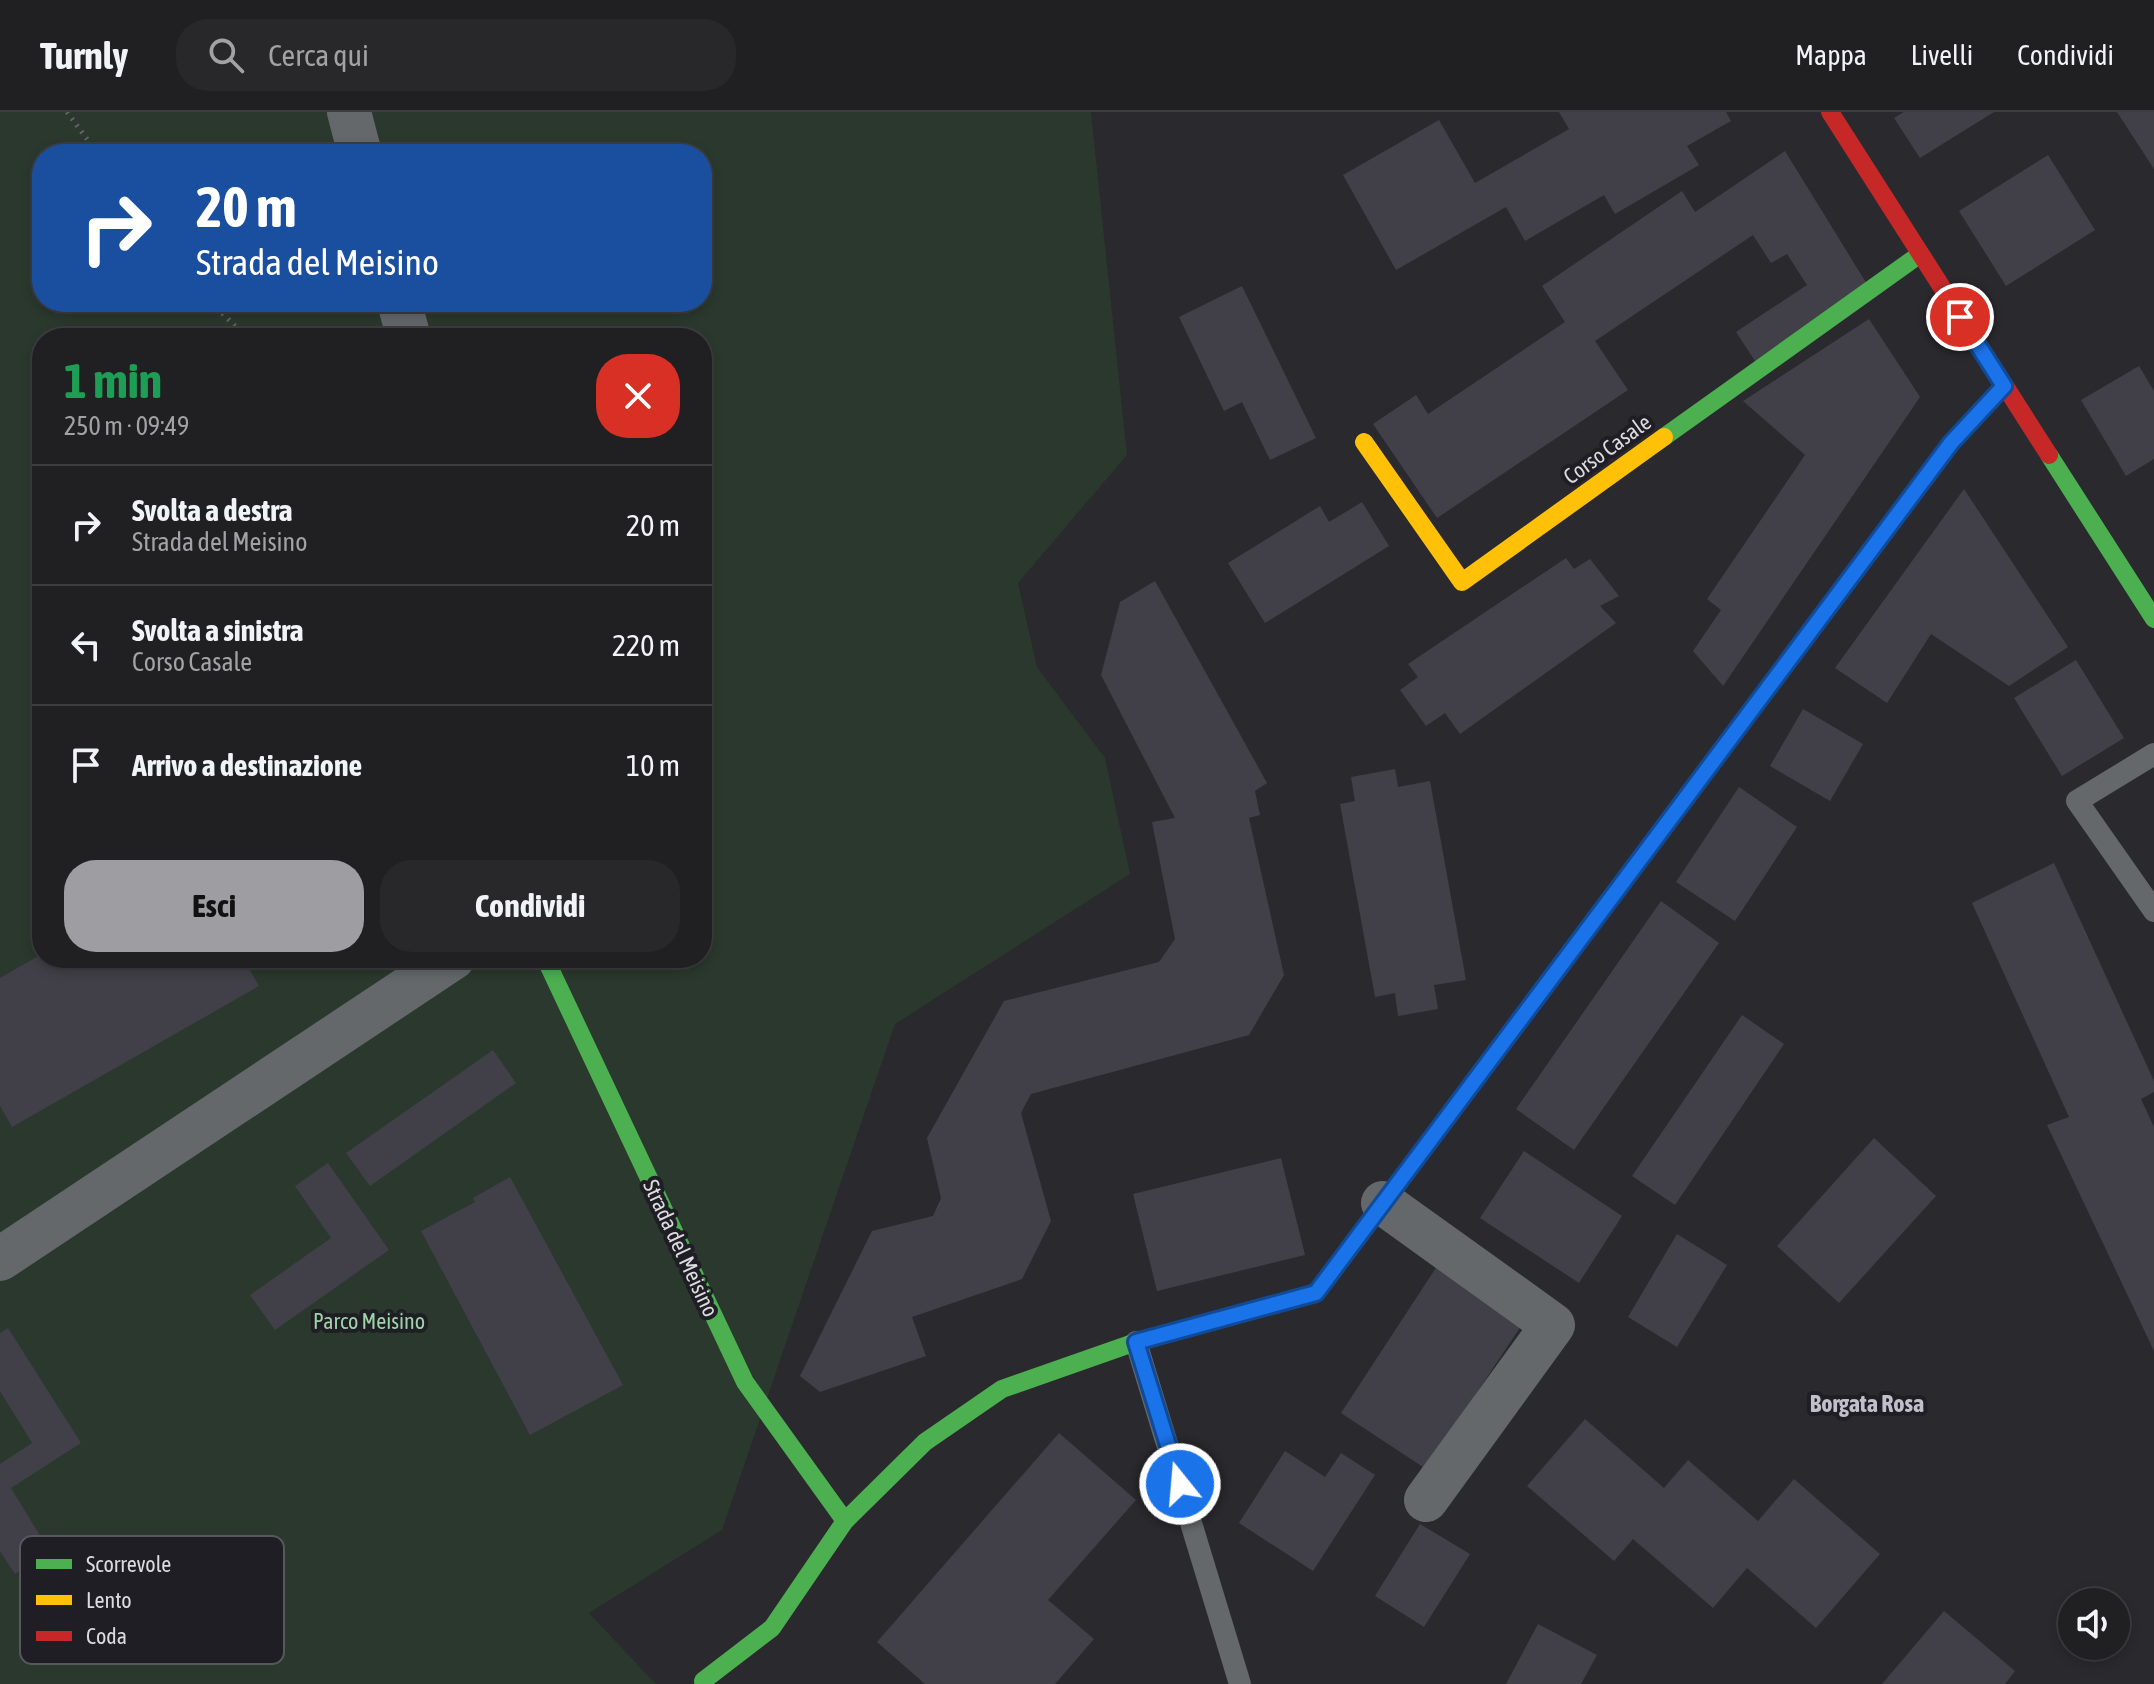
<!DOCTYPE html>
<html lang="it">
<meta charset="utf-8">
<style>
:root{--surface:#201f22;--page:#28272a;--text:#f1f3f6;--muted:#a2a2a5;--line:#3d3d40;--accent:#9e9da2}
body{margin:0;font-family:"Asap Condensed",sans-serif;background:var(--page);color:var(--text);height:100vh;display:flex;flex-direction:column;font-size:30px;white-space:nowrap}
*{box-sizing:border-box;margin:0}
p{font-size:26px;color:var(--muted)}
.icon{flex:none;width:44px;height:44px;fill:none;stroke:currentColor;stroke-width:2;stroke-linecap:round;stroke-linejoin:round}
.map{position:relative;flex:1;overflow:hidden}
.drawer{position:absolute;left:32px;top:216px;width:680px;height:640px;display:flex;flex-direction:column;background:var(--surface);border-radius:32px;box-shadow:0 4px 12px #0003,0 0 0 2px var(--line)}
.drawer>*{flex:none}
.top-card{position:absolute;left:32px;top:32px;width:680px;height:168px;border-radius:32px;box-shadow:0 4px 12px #0003,0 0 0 2px var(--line);background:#1a4fa0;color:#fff;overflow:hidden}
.fabs{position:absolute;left:2058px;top:1476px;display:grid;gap:16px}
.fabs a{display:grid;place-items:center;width:72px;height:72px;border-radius:50%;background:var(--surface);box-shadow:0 4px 12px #0003,0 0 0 2px var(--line);font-size:40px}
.pin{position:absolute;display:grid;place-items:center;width:68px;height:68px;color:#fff;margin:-34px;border:4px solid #fff;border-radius:50%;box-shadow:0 2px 8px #0007}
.me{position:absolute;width:88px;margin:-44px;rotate:343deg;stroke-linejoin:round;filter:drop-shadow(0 0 6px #0008)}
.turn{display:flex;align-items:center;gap:28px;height:168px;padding:0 32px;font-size:36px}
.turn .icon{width:104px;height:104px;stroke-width:2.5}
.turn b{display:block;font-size:56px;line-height:68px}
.round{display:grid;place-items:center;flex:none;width:84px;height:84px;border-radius:32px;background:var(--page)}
.overview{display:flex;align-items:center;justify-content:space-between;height:136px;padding:0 32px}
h1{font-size:48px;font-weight:700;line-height:60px;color:#1e9e55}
.action{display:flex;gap:16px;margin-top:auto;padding:16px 32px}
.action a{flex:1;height:92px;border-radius:32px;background:var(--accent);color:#111;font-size:32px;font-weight:700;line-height:92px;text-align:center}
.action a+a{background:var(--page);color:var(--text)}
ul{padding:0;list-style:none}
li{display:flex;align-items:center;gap:24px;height:120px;padding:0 32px;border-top:2px solid var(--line)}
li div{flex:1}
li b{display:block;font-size:30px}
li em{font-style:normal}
header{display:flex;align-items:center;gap:48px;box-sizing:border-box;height:112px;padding:0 40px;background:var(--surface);border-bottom:2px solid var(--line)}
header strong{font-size:38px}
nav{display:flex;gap:44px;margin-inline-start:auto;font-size:28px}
.search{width:560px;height:72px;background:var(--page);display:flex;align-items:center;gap:20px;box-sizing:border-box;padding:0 28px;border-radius:32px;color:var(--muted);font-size:30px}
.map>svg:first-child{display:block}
.green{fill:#2a382d;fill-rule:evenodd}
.building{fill:#414048}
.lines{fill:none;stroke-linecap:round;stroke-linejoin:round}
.path{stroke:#606264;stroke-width:5;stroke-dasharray:2 6;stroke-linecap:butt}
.lane{stroke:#64686b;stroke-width:22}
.street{stroke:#64686b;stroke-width:44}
.fast{stroke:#4caf50;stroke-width:18}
.slow{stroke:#ffc107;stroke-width:18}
.jam{stroke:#c62828;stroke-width:18}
.route-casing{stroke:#114b97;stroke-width:20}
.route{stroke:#1a73e8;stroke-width:14}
.labels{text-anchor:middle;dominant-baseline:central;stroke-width:8;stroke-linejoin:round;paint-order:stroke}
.street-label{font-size:22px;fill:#dcdce0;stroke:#1f1e25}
.park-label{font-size:22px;fill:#9ed2a7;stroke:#1f1e25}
.neighbourhood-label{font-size:24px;font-weight:bold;fill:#c1bfc9;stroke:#1f1e25}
.key{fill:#1f1e25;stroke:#58575d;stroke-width:2}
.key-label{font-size:22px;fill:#dcdce0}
</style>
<header>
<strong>Turnly</strong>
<div class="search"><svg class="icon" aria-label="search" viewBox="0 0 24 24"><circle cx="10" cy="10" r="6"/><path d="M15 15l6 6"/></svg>Cerca qui</div>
<nav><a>Mappa</a><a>Livelli</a><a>Condividi</a></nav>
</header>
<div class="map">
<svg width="2154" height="1572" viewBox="0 0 2154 1572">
<rect width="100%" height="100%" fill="#2a292e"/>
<path class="green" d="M 0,0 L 1091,0 L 1127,343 L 1018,471 L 1037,555 L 1105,646 L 1130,762 L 895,912 L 722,1418 L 589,1501 L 656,1572 L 0,1572 ZM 42,42 L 702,42 L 702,190 L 42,190 ZM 42,226 L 702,226 L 702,846 L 42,846 Z"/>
<path class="building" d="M 1559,0 L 1726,0 L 1731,9 L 1687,34 L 1699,53 L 1615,102 L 1604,83 L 1525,129 L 1506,95 L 1396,158 L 1343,63 L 1439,8 L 1475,71 L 1569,17 Z
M 1904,0 L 1994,0 L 1920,46 L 1894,6 Z
M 2117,0 L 2154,0 L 2154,57 Z
M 1785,39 L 1870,177 L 1757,252 L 1736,220 L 1807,173 L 1787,142 L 1771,151 L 1753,123 L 1595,229 L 1628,278 L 1437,406 L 1373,312 L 1416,283 L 1428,302 L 1565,210 L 1542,174 L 1682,79 L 1695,100 Z
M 2048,43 L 2095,118 L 2006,174 L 1959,99 Z
M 1242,174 L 1316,326 L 1270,348 L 1242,290 L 1224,299 L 1179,205 Z
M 1869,207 L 1920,285 L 1723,574 L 1693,539 L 1721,498 L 1707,487 L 1805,343 L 1743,289 Z
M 2139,254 L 2154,279 L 2154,347 L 2126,364 L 2081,288 Z
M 1964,377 L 2068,535 L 2009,574 L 1931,522 L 1887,591 L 1835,556 Z
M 1362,390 L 1389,434 L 1265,511 L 1228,451 L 1320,394 L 1329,410 Z
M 1566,446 L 1574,457 L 1590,447 L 1619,484 L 1600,494 L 1616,511 L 1460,622 L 1445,601 L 1426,614 L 1400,578 L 1418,565 L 1408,552 Z
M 1155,469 L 1267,671 L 1255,679 L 1260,703 L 1249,706 L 1284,863 L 1249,923 L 1031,982 L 1021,1001 L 1051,1109 L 1022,1167 L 912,1205 L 926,1244 L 820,1280 L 800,1264 L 872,1119 L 933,1104 L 941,1086 L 927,1026 L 1004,889 L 1159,850 L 1175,827 L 1152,710 L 1175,706 L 1101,563 L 1120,490 Z
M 2076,548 L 2124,626 L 2062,664 L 2014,586 Z
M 1803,597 L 1863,632 L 1830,689 L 1770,654 Z
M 1395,657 L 1398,675 L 1430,669 L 1466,868 L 1434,873 L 1438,897 L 1398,904 L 1395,881 L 1375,885 L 1340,692 L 1355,689 L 1351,665 Z
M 1739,675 L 1797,715 L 1735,809 L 1676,770 Z
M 2054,751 L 2154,969 L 2154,980 L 2141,987 L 2154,1015 L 2154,1239 L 2047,1013 L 2069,1005 L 1972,791 Z
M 1661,789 L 1719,831 L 1574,1038 L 1516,997 Z
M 42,842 L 42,846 L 243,846 L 259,874 L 12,1015 L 0,994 L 0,866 Z
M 1742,903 L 1784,932 L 1675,1093 L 1632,1064 Z
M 493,938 L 516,971 L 370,1074 L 346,1041 Z
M 1874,1026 L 1936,1084 L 1839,1191 L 1777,1134 Z
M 1524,1039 L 1622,1104 L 1579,1171 L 1480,1106 Z
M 1281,1046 L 1305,1143 L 1157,1179 L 1133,1082 Z
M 328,1051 L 389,1138 L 275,1218 L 250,1183 L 331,1126 L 295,1074 Z
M 510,1065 L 623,1273 L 530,1323 L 421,1119 L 475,1090 L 473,1086 Z
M 1677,1122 L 1727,1153 L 1677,1235 L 1628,1205 Z
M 1443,1145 L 1529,1202 L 1426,1357 L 1341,1301 Z
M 8,1216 L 81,1331 L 11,1376 L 50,1440 L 15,1462 L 0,1439 L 0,1352 L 32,1331 L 0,1279 L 0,1221 Z
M 1585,1307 L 1664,1376 L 1688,1348 L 1758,1409 L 1794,1367 L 1880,1442 L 1816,1516 L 1747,1456 L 1713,1496 L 1633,1427 L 1614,1449 L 1527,1374 Z
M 1059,1321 L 1136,1388 L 1048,1488 L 1094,1527 L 1055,1572 L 925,1572 L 877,1530 Z
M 1285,1339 L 1325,1365 L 1341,1341 L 1375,1363 L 1313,1459 L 1239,1411 Z
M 1420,1412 L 1470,1442 L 1424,1515 L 1375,1484 Z
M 1944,1499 L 2015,1559 L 2005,1572 L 1882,1572 Z
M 1538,1512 L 1597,1543 L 1581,1572 L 1506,1572 Z"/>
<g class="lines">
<path class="path" d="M 67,0 L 98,42
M 211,190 L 247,226"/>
<path class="lane" d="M 2154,642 L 2077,689 L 2154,799
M 1136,1230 L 1240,1572"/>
<path class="street" d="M 349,0 L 360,42
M 399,190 L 409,226
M 1383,1091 L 1553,1213 L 1426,1388
M 0,1147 L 453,846"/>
<path class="fast" d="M 1664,325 L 1919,143
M 2049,343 L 2154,507
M 1644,742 L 1951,331 L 2004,274
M 545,846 L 745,1270 L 845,1409
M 705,1572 L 703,1569 L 772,1516 L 845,1409 L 925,1330 L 1002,1277 L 1136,1230 L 1316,1181 L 1491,947"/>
<path class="slow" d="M 1364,330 L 1462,470 L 1664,325"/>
<path class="jam" d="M 1830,0 L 2049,343
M 1491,947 L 1644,742"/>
</g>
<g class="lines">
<g class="route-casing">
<path id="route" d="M 1180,1372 L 1136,1230 L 1316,1181 L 1951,331 L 2004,274 L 1960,205"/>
</g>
<use href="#route" class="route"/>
</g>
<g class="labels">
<g class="street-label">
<text transform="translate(1607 337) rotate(-36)">Corso Casale</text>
<text transform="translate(681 1136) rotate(65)">Strada del Meisino</text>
</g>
<g class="park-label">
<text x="369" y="1209">Parco Meisino</text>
</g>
<g class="neighbourhood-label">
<text x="1867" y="1291">Borgata Rosa</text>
</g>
</g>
<rect x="20" y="1424" width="264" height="128" rx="12" class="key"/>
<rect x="36" y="1447" width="36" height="10" fill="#4caf50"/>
<rect x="36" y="1483" width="36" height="10" fill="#ffc107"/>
<rect x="36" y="1519" width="36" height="10" fill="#c62828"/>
<g class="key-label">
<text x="86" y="1460">Scorrevole</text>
<text x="86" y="1496">Lento</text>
<text x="86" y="1532">Coda</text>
</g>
</svg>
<div class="fabs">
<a><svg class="icon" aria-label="sound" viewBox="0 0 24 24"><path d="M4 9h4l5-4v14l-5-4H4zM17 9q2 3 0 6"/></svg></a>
</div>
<div class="pin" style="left:1960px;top:205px;background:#d93025"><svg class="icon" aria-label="arrive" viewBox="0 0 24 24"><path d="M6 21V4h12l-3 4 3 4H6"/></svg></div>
<svg class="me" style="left:1180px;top:1372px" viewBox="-20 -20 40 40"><circle r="17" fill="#1a73e8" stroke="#fff" stroke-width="3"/><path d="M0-11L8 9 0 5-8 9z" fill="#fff"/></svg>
<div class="top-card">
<div class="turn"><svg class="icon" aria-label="right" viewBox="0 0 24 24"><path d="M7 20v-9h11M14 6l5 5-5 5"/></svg><div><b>20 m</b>Strada del Meisino</div></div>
</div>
<section class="drawer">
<div class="overview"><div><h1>1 min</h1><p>250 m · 09:49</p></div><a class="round" style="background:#d93025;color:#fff"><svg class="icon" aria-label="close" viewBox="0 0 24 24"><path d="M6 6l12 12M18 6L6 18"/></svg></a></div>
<ul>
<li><svg class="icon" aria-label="right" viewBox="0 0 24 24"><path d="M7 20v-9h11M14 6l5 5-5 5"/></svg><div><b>Svolta a destra</b><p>Strada del Meisino</p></div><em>20 m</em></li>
<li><svg class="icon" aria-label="left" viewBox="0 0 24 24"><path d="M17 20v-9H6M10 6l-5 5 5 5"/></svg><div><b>Svolta a sinistra</b><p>Corso Casale</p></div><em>220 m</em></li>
<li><svg class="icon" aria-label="arrive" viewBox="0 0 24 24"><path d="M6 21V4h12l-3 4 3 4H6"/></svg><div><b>Arrivo a destinazione</b></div><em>10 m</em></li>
</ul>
<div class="action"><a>Esci</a><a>Condividi</a></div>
</section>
</div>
